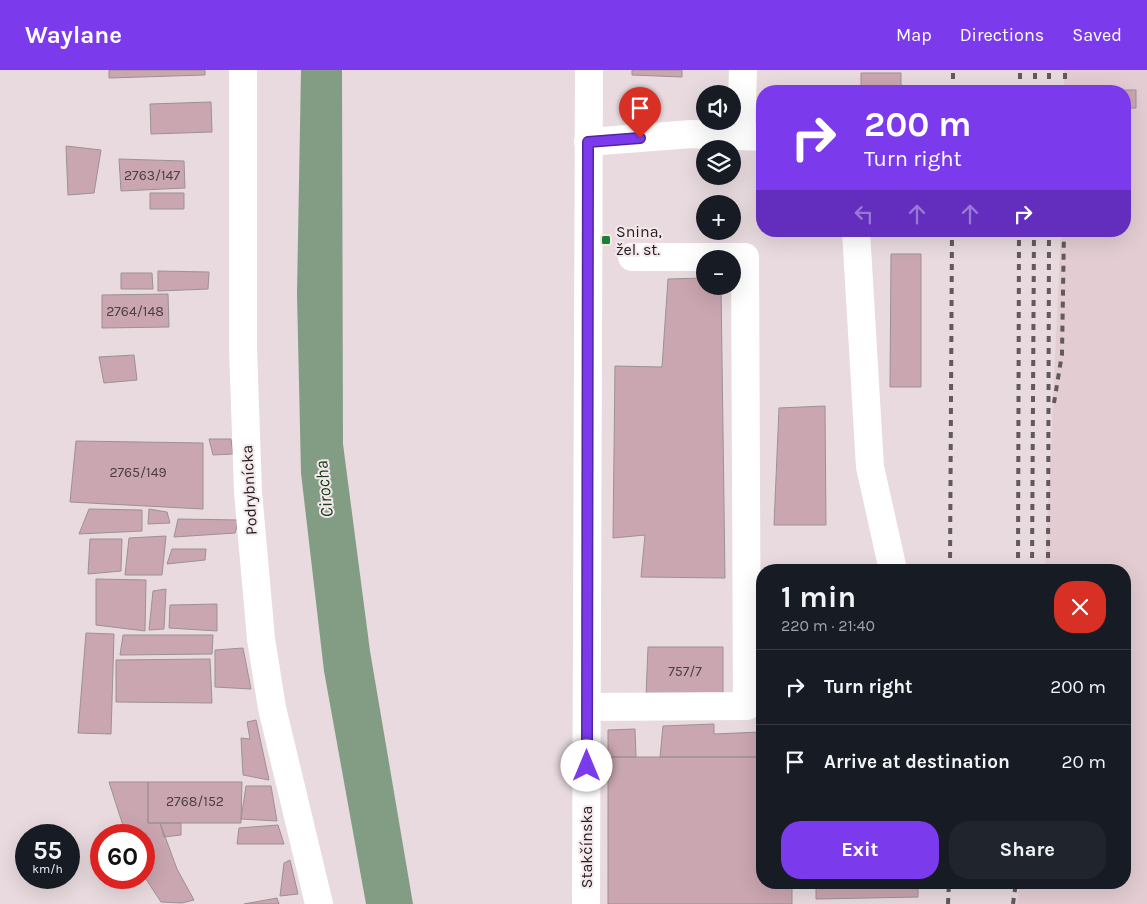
<!DOCTYPE html>
<meta charset="utf-8">
<style>
:root{--surface:#171b24;--page:#20242c;--text:#f1f3f6;--muted:#9ea1a6;--line:#363941;--accent:#7c3aed}
body{margin:0;font-family:Karla,sans-serif;background:var(--page);color:var(--text);height:100vh;display:flex;flex-direction:column;font-size:19px;white-space:nowrap}
*{box-sizing:border-box;margin:0}
p{font-size:16px;color:var(--muted)}
.icon{flex:none;width:28px;height:28px;fill:none;stroke:currentColor;stroke-width:2;stroke-linecap:round;stroke-linejoin:round}
.map{position:relative;flex:1;overflow:hidden}
.sheet{position:absolute;left:756px;top:494px;width:375px;height:325px;display:flex;flex-direction:column;background:var(--surface);border-radius:20px;box-shadow:0 5px 20px #0002}
.sheet>*{flex:none}
.hud{position:absolute;left:756px;top:15px;width:375px;height:152px;border-radius:20px;box-shadow:0 5px 20px #0002;background:#7c3aed;color:#fff;overflow:hidden}
.controls{position:absolute;left:696px;top:15px;display:grid;gap:10px}
.controls a{display:grid;place-items:center;width:45px;height:45px;border-radius:50%;background:var(--surface);box-shadow:0 5px 20px #0002;font-size:25px}
.speed{position:absolute;left:15px;top:754px;display:flex;gap:10px;font-size:25px;font-weight:700;text-align:center}
.speed>*{display:grid;place-content:center;width:65px;height:65px;border-radius:50%;background:var(--surface);box-shadow:0 5px 20px #0002;line-height:1}
.speed small{font-size:12px;font-weight:400}
.speed .limit{border:8px solid #d22;background:#fff;color:#111}
.pin{position:absolute;display:grid;place-items:center;width:42px;height:42px;color:#fff;margin:-51px -21px;border-radius:50% 50% 50% 0;rotate:-45deg;box-shadow:0 0 5px #0007}
.pin .icon{rotate:45deg}
.me{position:absolute;width:55px;margin:-28px;rotate:0deg;stroke-linejoin:round;filter:drop-shadow(0 0 4px #0008)}
.turn{display:flex;align-items:center;gap:18px;height:105px;padding:0 25px;font-size:22px}
.turn .icon{width:65px;height:65px;stroke-width:2.5}
.turn b{display:block;font-size:35px;line-height:42px}
.lanes{display:flex;align-items:center;height:48px;padding:0 25px;background:#0003;justify-content:center;gap:25px;direction:ltr}
.lanes .off{opacity:.35}
.round{display:grid;place-items:center;flex:none;width:52px;height:52px;border-radius:20px;background:var(--page)}
.overview{display:flex;align-items:center;justify-content:space-between;height:85px;padding:0 25px}
h1{font-size:30px;font-weight:700;line-height:38px}
.cta{display:flex;gap:10px;margin-top:auto;padding:10px 25px}
.cta a{flex:1;height:58px;border-radius:20px;background:var(--accent);color:#fff;font-size:20px;font-weight:700;line-height:58px;text-align:center}
.cta a+a{background:var(--page);color:var(--text)}
ul{padding:0;list-style:none}
li{display:flex;align-items:center;gap:15px;height:75px;padding:0 25px;border-top:1px solid var(--line)}
li div{flex:1}
li b{display:block;font-size:19px}
li em{font-style:normal}
header{display:flex;align-items:center;gap:30px;box-sizing:border-box;height:70px;padding:0 25px;background:var(--accent);color:#fff}
header strong{font-size:24px}
nav{display:flex;gap:28px;margin-inline-start:auto;font-size:18px}
.map>svg:first-child{display:block}
.built{fill:#e3cdd3}
.water{fill:#839d85}
.building{fill:#caa6b0;stroke:#9d9094}
.lines{fill:none;stroke-linecap:round;stroke-linejoin:round}
.minor{stroke:#fff;stroke-width:28}
.major{stroke:#fff;stroke-width:28}
.rail{stroke:#61595b;stroke-width:4;stroke-dasharray:6 6;stroke-linecap:butt}
.route-casing{stroke:#51269a;stroke-width:12}
.route{stroke:#7c3aed;stroke-width:9}
.poi-dot{fill:#1c8033;stroke:#f5e8eb;stroke-width:2}
.labels{text-anchor:middle;dominant-baseline:central;stroke-width:4;stroke-linejoin:round;paint-order:stroke}
.number-label{font-size:14px;fill:#4c3f43}
.poi-label{font-size:16px;fill:#221d1f;stroke:#f5e8eb;text-anchor:start}
.street-label{font-size:16px;fill:#221d1f;stroke:#f5e8eb}
.water-label{font-size:18px;font-style:italic;fill:#143d1b;stroke:#f5e8eb}
</style>
<header>
<strong>Waylane</strong>
<nav><a>Map</a><a>Directions</a><a>Saved</a></nav>
</header>
<div class="map">
<svg width="1147" height="834" viewBox="0 0 1147 834">
<rect width="100%" height="100%" fill="#e8dade"/>
<path class="built" d="M 1064,0 L 1147,0 L 1147,834 L 1017,834 L 1020,813 L 1125,812 L 1125,500 L 1045,500 L 1061,161 L 1125,161 L 1125,21 L 1064,21 Z"/>
<path class="water" d="M 301,0 L 342,0 L 343,374 L 370,581 L 413,834 L 366,834 L 324,601 L 301,403 L 297,224 Z"/>
<path class="building" d="M 109,0 L 205,0 L 205,5 L 109,8 Z
M 632,0 L 682,0 L 682,7 L 632,5 Z
M 861,3 L 901,3 L 901,21 L 861,21 Z
M 1121,20 L 1136,20 L 1136,38 L 1125,38 L 1125,21 Z
M 211,32 L 212,62 L 151,64 L 150,34 Z
M 66,76 L 101,80 L 94,123 L 68,125 Z
M 119,89 L 184,91 L 185,118 L 121,121 Z
M 150,123 L 184,123 L 184,139 L 150,139 Z
M 891,184 L 921,184 L 921,317 L 890,317 Z
M 158,201 L 209,202 L 208,219 L 158,221 Z
M 121,203 L 152,203 L 153,219 L 121,219 Z
M 705,208 L 705,216 L 721,216 L 725,508 L 641,507 L 645,465 L 613,468 L 615,296 L 662,297 L 668,209 Z
M 168,224 L 169,257 L 102,258 L 102,225 Z
M 134,285 L 137,310 L 104,313 L 99,287 Z
M 825,336 L 826,455 L 774,455 L 779,338 Z
M 209,369 L 231,369 L 233,384 L 213,385 Z
M 76,371 L 203,373 L 203,439 L 70,432 Z
M 89,439 L 142,440 L 142,461 L 79,464 Z
M 149,439 L 167,442 L 170,453 L 148,454 Z
M 178,449 L 239,450 L 235,463 L 174,467 Z
M 166,466 L 162,505 L 125,505 L 129,468 Z
M 90,469 L 122,469 L 121,501 L 88,504 Z
M 172,479 L 206,479 L 205,490 L 167,494 Z
M 96,509 L 146,510 L 145,561 L 96,555 Z
M 166,519 L 164,559 L 149,560 L 153,521 Z
M 217,534 L 217,561 L 169,558 L 170,535 Z
M 86,563 L 114,564 L 111,664 L 78,663 Z
M 123,565 L 213,565 L 212,584 L 120,585 Z
M 648,577 L 723,577 L 723,624 L 646,626 Z
M 243,578 L 251,619 L 215,617 L 215,580 Z
M 210,589 L 212,633 L 116,632 L 116,590 Z
M 256,650 L 269,710 L 243,705 L 241,668 L 250,669 L 247,652 Z
M 714,654 L 714,664 L 760,662 L 760,687 L 660,687 L 663,656 Z
M 635,659 L 636,687 L 608,687 L 608,660 Z
M 608,687 L 762,687 L 762,812 L 792,812 L 792,834 L 608,834 Z
M 109,712 L 148,712 L 148,753 L 160,753 L 177,799 L 194,830 L 182,833 L 161,832 L 144,806 L 144,765 L 126,765 Z
M 148,712 L 242,712 L 241,753 L 148,753 Z
M 246,716 L 271,716 L 277,751 L 241,749 Z
M 160,753 L 181,753 L 181,765 L 164,767 Z
M 278,755 L 284,774 L 237,774 L 239,758 Z
M 290,790 L 298,824 L 280,826 L 284,793 Z
M 816,812 L 918,812 L 918,827 L 816,829 Z
M 277,828 L 279,834 L 244,834 Z"/>
<g class="lines">
<path class="minor" d="M 243,0 L 243,278 L 248,422 L 261,569 L 272,638 L 319,834
M 741,65 L 743,0
M 588,72 L 692,64 L 762,67
M 856,161 L 870,397 L 893,500
M 587,637 L 747,636 L 745,187 L 632,187"/>
<path class="major" d="M 586,834 L 589,0"/>
<path class="rail" d="M 953,21 L 953,0
M 1020,21 L 1020,0
M 1035,21 L 1035,0
M 1049,21 L 1049,0
M 1065,21 L 1065,0
M 1054,333 L 1062,284 L 1064,161
M 950,500 L 952,161
M 1018,500 L 1019,161
M 1032,500 L 1034,161
M 1048,500 L 1049,161
M 948,834 L 949,812
M 1013,834 L 1016,812"/>
</g>
<g class="lines">
<g class="route-casing">
<path id="route" d="M 587,696 L 588,72 L 640,68"/>
</g>
<use href="#route" class="route"/>
</g>
<rect class="poi-dot" x="601" y="165" width="10" height="10" rx="2.5"/>
<g class="labels">
<g class="number-label">
<text x="152" y="105">2763/147</text>
<text x="135" y="241">2764/148</text>
<text x="138" y="402">2765/149</text>
<text x="685" y="601">757/7</text>
<text x="195" y="731">2768/152</text>
</g>
<g class="poi-label">
<text x="616" y="161">Snina,<tspan x="616" dy="18">žel. st.</tspan></text>
</g>
<g class="street-label">
<text transform="translate(249 420) rotate(-93)">Podrybnícka</text>
<text transform="translate(586 777) rotate(-90)">Stakčínska</text>
</g>
<g class="water-label">
<text transform="translate(324 419) rotate(-96)">Cirocha</text>
</g>
</g>
</svg>
<div class="controls">
<a><svg class="icon" aria-label="sound" viewBox="0 0 24 24"><path d="M4 9h4l5-4v14l-5-4H4zM17 9q2 3 0 6"/></svg></a>
<a><svg class="icon" aria-label="layers" viewBox="0 0 24 24"><path d="M12 4l9 5-9 5-9-5zM3 14l9 5 9-5"/></svg></a>
<a>+</a>
<a>−</a>
</div>
<div class="speed"><div>55<small>km/h</small></div><div class="limit">60</div></div>
<div class="pin" style="left:640px;top:68px;background:#d93025"><svg class="icon" aria-label="arrive" viewBox="0 0 24 24"><path d="M6 21V4h12l-3 4 3 4H6"/></svg></div>
<svg class="me" style="left:587px;top:696px" viewBox="-20 -20 40 40"><circle r="19" fill="#fff"/><path d="M0-13L10 11 0 6-10 11z" fill="#7c3aed"/></svg>
<div class="hud">
<div class="turn"><svg class="icon" aria-label="right" viewBox="0 0 24 24"><path d="M7 20v-9h11M14 6l5 5-5 5"/></svg><div><b>200 m</b>Turn right</div></div>
<div class="lanes"><svg class="icon off" aria-label="left" viewBox="0 0 24 24"><path d="M17 20v-9H6M10 6l-5 5 5 5"/></svg><svg class="icon off" aria-label="ahead" viewBox="0 0 24 24"><path d="M12 20V5M6 11l6-6 6 6"/></svg><svg class="icon off" aria-label="ahead" viewBox="0 0 24 24"><path d="M12 20V5M6 11l6-6 6 6"/></svg><svg class="icon" aria-label="right" viewBox="0 0 24 24"><path d="M7 20v-9h11M14 6l5 5-5 5"/></svg></div>
</div>
<section class="sheet">
<div class="overview"><div><h1>1 min</h1><p>220 m · 21:40</p></div><a class="round" style="background:#d93025;color:#fff"><svg class="icon" aria-label="close" viewBox="0 0 24 24"><path d="M6 6l12 12M18 6L6 18"/></svg></a></div>
<ul>
<li><svg class="icon" aria-label="right" viewBox="0 0 24 24"><path d="M7 20v-9h11M14 6l5 5-5 5"/></svg><div><b>Turn right</b></div><em>200 m</em></li>
<li><svg class="icon" aria-label="arrive" viewBox="0 0 24 24"><path d="M6 21V4h12l-3 4 3 4H6"/></svg><div><b>Arrive at destination</b></div><em>20 m</em></li>
</ul>
<div class="cta"><a>Exit</a><a>Share</a></div>
</section>
</div>
